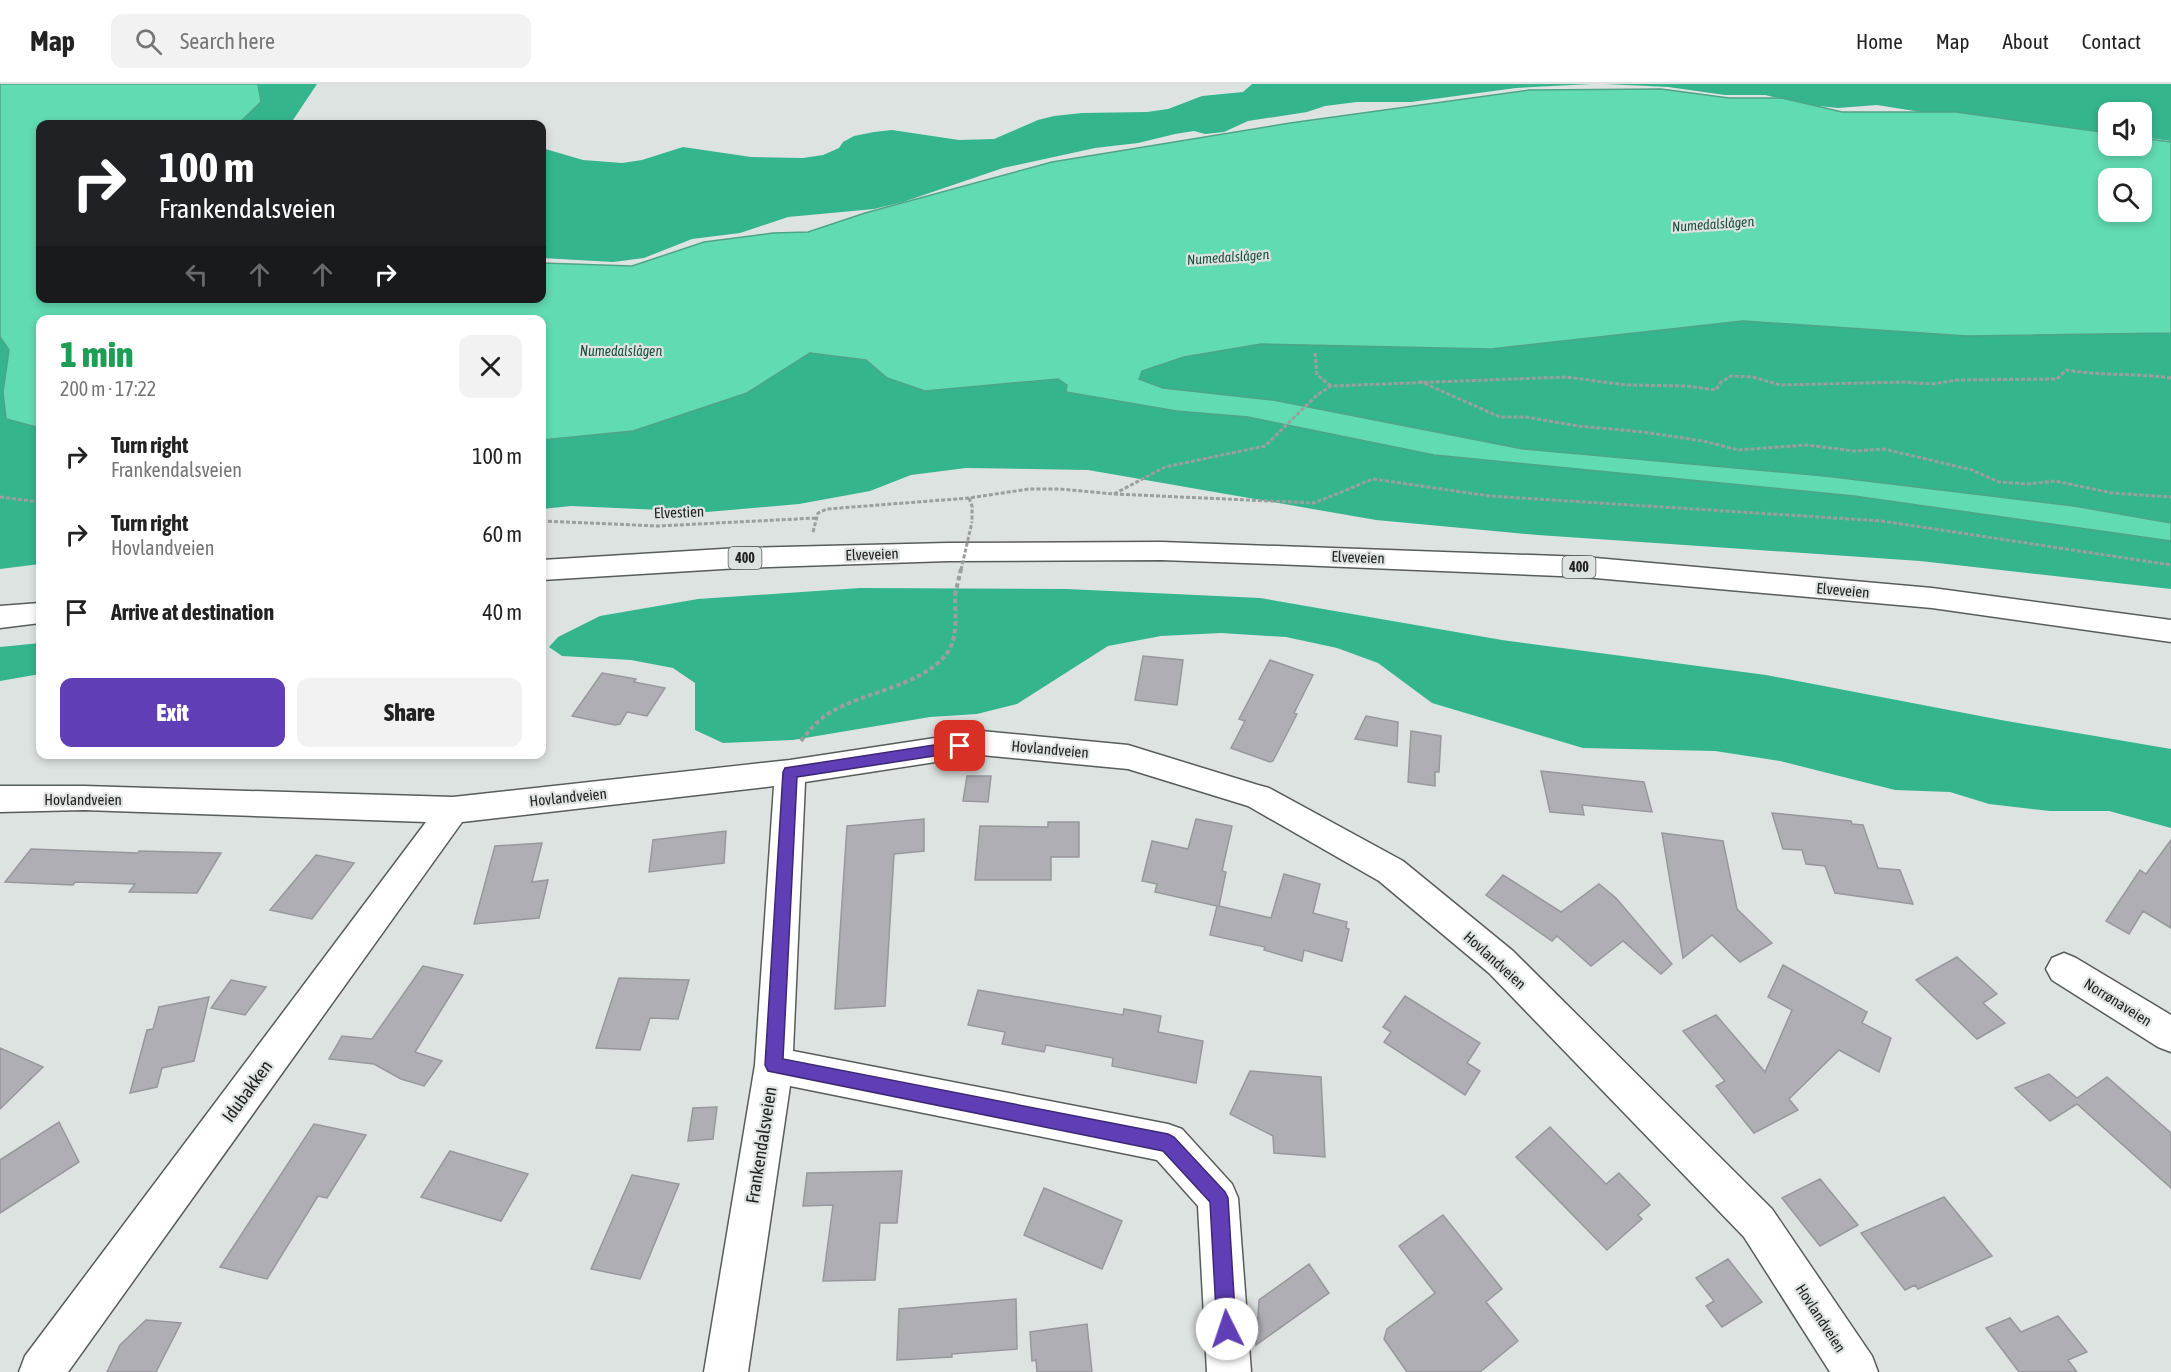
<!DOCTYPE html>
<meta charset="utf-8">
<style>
:root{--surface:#fff;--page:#f2f2f2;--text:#222;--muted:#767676;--line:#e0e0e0;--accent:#5f3eb6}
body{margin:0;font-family:"Asap Condensed",sans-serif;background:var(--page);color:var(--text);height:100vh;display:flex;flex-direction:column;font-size:22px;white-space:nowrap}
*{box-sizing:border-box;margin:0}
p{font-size:20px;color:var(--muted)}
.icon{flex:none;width:33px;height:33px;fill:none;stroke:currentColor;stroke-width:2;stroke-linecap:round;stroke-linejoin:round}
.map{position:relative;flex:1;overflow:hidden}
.sheet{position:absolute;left:36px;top:231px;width:510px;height:444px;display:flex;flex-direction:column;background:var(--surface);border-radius:12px;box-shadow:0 3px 9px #0003}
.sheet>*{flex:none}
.guide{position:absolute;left:36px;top:36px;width:510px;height:183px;border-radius:12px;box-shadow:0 3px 9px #0003;background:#202124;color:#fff;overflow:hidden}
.controls{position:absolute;left:2098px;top:18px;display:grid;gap:12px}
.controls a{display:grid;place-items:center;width:54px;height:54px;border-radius:12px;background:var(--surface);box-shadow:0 3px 9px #0003;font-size:30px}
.pin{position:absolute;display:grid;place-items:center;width:51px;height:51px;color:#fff;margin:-26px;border-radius:12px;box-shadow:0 3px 9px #0006}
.me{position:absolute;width:66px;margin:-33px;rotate:356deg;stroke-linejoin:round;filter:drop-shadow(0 0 4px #0008)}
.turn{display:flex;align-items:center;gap:21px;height:126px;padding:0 24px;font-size:27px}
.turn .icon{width:78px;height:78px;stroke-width:2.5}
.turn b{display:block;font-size:42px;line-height:51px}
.lanes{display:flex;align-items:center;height:57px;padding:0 24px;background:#0003;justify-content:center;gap:30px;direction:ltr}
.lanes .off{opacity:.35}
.round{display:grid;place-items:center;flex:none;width:63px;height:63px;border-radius:12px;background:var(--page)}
.summary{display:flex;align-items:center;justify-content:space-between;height:102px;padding:0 24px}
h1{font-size:36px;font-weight:800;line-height:45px;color:#1e9e55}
.action{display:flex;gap:12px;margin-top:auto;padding:12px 24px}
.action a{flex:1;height:69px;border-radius:12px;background:var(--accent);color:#fff;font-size:24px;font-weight:800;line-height:69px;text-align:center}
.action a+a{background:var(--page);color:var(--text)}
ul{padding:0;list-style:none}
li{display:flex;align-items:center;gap:18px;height:78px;padding:0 24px}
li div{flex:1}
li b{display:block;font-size:22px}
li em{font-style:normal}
header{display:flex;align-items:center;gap:36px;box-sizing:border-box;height:84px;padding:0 30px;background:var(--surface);border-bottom:2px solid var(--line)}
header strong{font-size:28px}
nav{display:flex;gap:33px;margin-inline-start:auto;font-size:21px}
.search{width:420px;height:54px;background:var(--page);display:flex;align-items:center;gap:15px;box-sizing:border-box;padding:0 21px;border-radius:12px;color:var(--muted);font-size:22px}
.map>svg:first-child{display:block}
.forest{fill:#34b58d}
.water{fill:#61dbb1;stroke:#4ea486;stroke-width:1.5;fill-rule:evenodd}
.building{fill:#aeaeb4;stroke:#98979d;stroke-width:1.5}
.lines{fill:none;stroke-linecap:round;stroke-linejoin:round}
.street-casing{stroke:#575d5a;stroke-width:3}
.highway-casing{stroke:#575d5a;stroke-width:3}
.path-far1{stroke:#9ba09e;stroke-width:3;stroke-dasharray:4 2;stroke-linecap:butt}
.path{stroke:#9ba09e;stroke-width:4;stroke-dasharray:4.5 3;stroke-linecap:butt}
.street{fill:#fff;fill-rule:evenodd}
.highway{fill:#fff;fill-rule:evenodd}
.path-bridge-far1{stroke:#9ba09e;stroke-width:3;stroke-dasharray:4 2;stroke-linecap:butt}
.path-bridge{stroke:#9ba09e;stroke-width:4;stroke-dasharray:4.5 3;stroke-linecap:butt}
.route{fill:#5f3eb6;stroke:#3e2876;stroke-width:1.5}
.labels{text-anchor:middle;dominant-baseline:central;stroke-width:4.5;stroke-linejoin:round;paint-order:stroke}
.far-water-label{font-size:14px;font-style:italic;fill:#1c4f3d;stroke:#dde3e0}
.shield{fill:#dde3e0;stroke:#595d5c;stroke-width:1.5}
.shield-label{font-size:14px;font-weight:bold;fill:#212423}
.street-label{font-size:15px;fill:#212423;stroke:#dde3e0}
.near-street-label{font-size:18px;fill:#212423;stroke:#dde3e0}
</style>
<header>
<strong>Map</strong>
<div class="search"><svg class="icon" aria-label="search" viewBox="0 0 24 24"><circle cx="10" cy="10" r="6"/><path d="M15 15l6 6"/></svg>Search here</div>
<nav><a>Home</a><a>Map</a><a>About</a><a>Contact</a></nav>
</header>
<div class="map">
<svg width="2171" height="1288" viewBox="0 0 2171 1288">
<rect width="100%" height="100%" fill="#dde3e0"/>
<path class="forest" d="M 257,0 L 317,0 L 291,39 L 294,40 L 233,40 C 254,30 254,22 257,0 Z
M 1252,0 L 1591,0 L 1516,4 L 1411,18 L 1357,18 L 1325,22 L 1307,28 L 1248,37 L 1224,48 L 1205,50 L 1194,47 L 1175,50 L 1138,59 L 1095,64 L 1003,84 L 903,118 L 874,125 L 788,133 L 740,149 L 692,155 L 644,174 L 613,178 L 542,174 L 542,64 L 583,76 L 622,79 L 642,76 L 683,63 L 751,73 L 803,74 L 823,71 L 839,64 L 843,58 L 854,52 L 874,48 L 892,46 L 959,56 L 994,55 L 1038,36 L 1054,32 L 1082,29 L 1147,28 L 1168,25 L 1202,12 L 1243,8 Z
M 1605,0 L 2171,0 L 2171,57 L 2142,53 L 2142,28 L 2109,28 L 2109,50 L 1952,33 L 1877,21 L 1838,24 L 1809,21 L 1765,11 L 1725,11 L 1668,3 Z
M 1743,237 L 1967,252 L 2171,249 L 2171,439 L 2074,422 L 1825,392 L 1523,365 L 1273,316 L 1163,304 L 1139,296 L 1141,287 L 1184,273 L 1261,260 L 1491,265 Z
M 0,253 L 9,266 L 3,308 L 6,335 L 40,344 L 40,480 L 0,485 Z
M 810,269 L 866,276 L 887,294 L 1016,299 L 1058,295 L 1067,300 L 1066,308 L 1176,327 L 1248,333 L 1434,371 L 1854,412 L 2147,452 L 2171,457 L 2171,505 L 1920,477 L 1538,451 L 1376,436 L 1088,386 L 966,384 L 911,391 L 870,407 L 799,420 L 707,428 L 571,422 L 542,425 L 542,356 L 633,347 L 747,309 Z
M 860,504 L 1067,505 L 1260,514 L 1502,556 L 1766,591 L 2001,636 L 2171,665 L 2171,744 L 2109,727 L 2050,727 L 1989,720 L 1950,708 L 1895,706 L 1780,677 L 1715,667 L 1583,664 L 1432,619 L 1378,579 L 1337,564 L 1286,553 L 1221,549 L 1161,552 L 1108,562 L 1017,620 L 977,630 L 930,633 L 793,656 L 723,659 L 695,646 L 695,599 L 673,584 L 631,576 L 562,572 L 549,563 L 558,553 L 600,532 L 698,515 Z
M 40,559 L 40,590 L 0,597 L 0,563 Z"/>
<path class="water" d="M 0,0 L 258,0 L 261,18 L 238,40 L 40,40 L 40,214 L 542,214 L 542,179 L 632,182 L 704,158 L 773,149 L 808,148 L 865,129 L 1052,78 L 1290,39 L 1529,6 L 1661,5 L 1729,14 L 1782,14 L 1842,28 L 1956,28 L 2109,49 L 2109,62 L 2142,62 L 2142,54 L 2171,58 L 2171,249 L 1967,252 L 1743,237 L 1491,265 L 1261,260 L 1184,273 L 1142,287 L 1139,295 L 1163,304 L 1273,316 L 1523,365 L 1825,392 L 2074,422 L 2171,439 L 2171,457 L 1854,412 L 1434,371 L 1248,333 L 1176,327 L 1066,308 L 1067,301 L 1058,295 L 925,307 L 887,294 L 866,276 L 810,269 L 747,309 L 633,347 L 542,356 L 542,236 L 40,236 L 40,344 L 6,335 L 3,308 L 9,266 L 0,253 ZM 2109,94 L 2142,94 L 2142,128 L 2109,128 Z"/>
<path class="building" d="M 1143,572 L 1183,576 L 1177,621 L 1135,616 Z
M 1270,576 L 1313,591 L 1294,629 L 1297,630 L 1273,677 L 1270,678 L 1231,664 L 1245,637 L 1239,635 Z
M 602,589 L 636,595 L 634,598 L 665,604 L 647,632 L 627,628 L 620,640 L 615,641 L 572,632 Z
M 1366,632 L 1398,638 L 1397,662 L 1355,655 Z
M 1411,647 L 1441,652 L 1439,688 L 1435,688 L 1435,702 L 1408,698 Z
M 1541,687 L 1644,698 L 1652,728 L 1582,721 L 1584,731 L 1550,728 Z
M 967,692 L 991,692 L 988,718 L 963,717 Z
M 1772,729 L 1851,737 L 1852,740 L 1863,741 L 1878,784 L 1900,786 L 1913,820 L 1835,809 L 1825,782 L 1806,780 L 1802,766 L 1783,765 Z
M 924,735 L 924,767 L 894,770 L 885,922 L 835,925 L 847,742 Z
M 1196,735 L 1232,742 L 1222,787 L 1226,788 L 1219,822 L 1271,834 L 1284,790 L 1320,800 L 1313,829 L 1347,838 L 1346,844 L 1349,845 L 1342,877 L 1304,866 L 1302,877 L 1264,866 L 1265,863 L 1210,851 L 1217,822 L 1155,808 L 1157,800 L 1142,797 L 1152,757 L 1188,765 Z
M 1048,738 L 1079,738 L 1079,773 L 1051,773 L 1051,796 L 975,796 L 980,742 L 1048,743 Z
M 726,747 L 724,779 L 649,788 L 653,756 Z
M 1662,749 L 1723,757 L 1737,825 L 1772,859 L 1740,878 L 1712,851 L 1683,874 Z
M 2171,756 L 2171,844 L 2143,827 L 2129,850 L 2106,837 L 2140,786 L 2146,790 Z
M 542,759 L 532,798 L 548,796 L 539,834 L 474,840 L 495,762 Z
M 31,765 L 138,769 L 139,767 L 221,769 L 197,809 L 129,808 L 135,800 L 75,798 L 73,801 L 5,798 Z
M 316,771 L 354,779 L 312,835 L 270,826 Z
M 1503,791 L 1561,828 L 1599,800 L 1616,814 L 1672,880 L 1661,890 L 1623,857 L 1591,882 L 1557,852 L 1552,857 L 1486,811 Z
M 1957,873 L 1997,910 L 1983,919 L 2005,939 L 1977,955 L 1916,896 Z
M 1783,881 L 1867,928 L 1862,939 L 1891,954 L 1879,988 L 1839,966 L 1789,1015 L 1798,1026 L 1754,1049 L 1716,1002 L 1725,997 L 1683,947 L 1716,931 L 1765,988 L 1792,926 L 1768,913 Z
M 423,882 L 463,891 L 415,968 L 442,977 L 424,1002 L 401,995 L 374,980 L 329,975 L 342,952 L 372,955 Z
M 619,894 L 689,896 L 678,935 L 650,934 L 640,966 L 596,964 Z
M 231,896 L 266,903 L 245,931 L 211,924 Z
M 978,906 L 1123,931 L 1124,925 L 1161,932 L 1158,948 L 1203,957 L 1196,999 L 1112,982 L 1113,974 L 1046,961 L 1044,968 L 1002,960 L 1005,948 L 968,941 Z
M 1405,912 L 1480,959 L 1467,979 L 1480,987 L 1465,1011 L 1384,958 L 1391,948 L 1383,943 Z
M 209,913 L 194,977 L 162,984 L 157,1003 L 130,1009 L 147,946 L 153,945 L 159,923 Z
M 0,964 L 43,983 L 0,1025 Z
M 1250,987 L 1321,993 L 1325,1073 L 1274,1069 L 1273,1052 L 1230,1030 Z
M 2049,990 L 2077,1014 L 2107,993 L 2171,1049 L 2171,1104 L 2077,1020 L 2050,1037 L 2015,1004 Z
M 717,1023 L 713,1055 L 688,1057 L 693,1024 Z
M 59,1038 L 79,1078 L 0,1129 L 0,1076 Z
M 314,1040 L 366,1051 L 327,1114 L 318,1112 L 267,1195 L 220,1183 Z
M 1550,1043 L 1606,1100 L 1619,1089 L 1650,1121 L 1638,1131 L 1642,1135 L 1607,1166 L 1516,1073 Z
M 450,1067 L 528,1090 L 501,1137 L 421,1113 Z
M 902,1087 L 897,1139 L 880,1139 L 875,1196 L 823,1197 L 833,1121 L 803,1122 L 807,1089 Z
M 632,1091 L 679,1100 L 640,1195 L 591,1185 Z
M 1820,1095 L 1858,1141 L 1820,1162 L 1782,1114 Z
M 1044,1104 L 1122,1137 L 1102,1185 L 1024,1151 Z
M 1944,1113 L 1992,1172 L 1918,1205 L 1915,1201 L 1905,1206 L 1861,1149 Z
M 1443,1131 L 1502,1205 L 1486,1218 L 1518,1257 L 1480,1288 L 1407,1288 L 1384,1255 L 1387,1245 L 1435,1209 L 1399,1162 Z
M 1728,1175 L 1762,1218 L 1722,1243 L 1706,1222 L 1714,1217 L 1696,1194 Z
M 1309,1180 L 1329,1209 L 1256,1261 L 1259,1216 Z
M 1016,1215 L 1017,1265 L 952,1270 L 952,1273 L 897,1276 L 899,1225 Z
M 2058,1232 L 2087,1268 L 2068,1276 L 2077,1288 L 2019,1288 L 1986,1244 L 2010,1234 L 2021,1248 Z
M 146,1236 L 181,1239 L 156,1288 L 107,1288 L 120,1261 Z
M 1087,1240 L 1092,1288 L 1037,1288 L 1036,1276 L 1032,1277 L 1030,1248 Z"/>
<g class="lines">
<g class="street-casing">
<path id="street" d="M 981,647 L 1128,661 L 1258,701 L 1269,704 L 1403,777 L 1513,867 L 1772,1125 L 1872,1272 L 1878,1288 L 1830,1288 L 1744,1153 L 1489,889 L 1379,797 L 1248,722 L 1128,685 L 981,671 L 805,698 L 793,967 L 1168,1040 L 1182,1045 L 1232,1100 L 1238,1114 L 1251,1288 L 1207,1288 L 1198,1122 L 1157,1076 L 790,1002 L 748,1288 L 704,1288 L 755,981 L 774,702 L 462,738 L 68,1288 L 19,1288 L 25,1272 L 426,738 L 84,726 L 0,728 L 0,702 L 84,702 L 453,713 L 790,676 Z
M 2064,869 L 2076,874 L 2171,931 L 2171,968 L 2158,963 L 2052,896 L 2046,885 L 2052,874 Z"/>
</g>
<g class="highway-casing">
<path id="highway" d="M 1161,458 L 1584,473 L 1932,504 L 2171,536 L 2171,558 L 1932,524 L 1584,493 L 1273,480 L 1161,476 L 948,477 L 739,484 L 542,496 L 542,476 L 739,464 L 948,459 Z
M 40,519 L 40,539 L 0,544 L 0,522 Z"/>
</g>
<path class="path-far1" d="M 1315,269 L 1317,291 L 1331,302
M 1419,297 L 1500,333 L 1526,333 L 1578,342 L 1643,348 L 1703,357 L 1739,366 L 1806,361 L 1853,367 L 1884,365 L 1972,386 L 1999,398 L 2029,400 L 2055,397 L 2112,409 L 2171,413
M 1114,410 L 1314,419 L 1373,395 L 1490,412 L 1882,437 L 2171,481
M 0,413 L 40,418
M 969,414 L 972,422 L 972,438
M 542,437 L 658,442 L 816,434
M 813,448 L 818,429 L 827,425 L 969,414 L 1029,405 L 1060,405 L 1114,410 L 1165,383 L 1265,362 L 1317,311 L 1331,302 L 1566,293 L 1626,301 L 1687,302 L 1716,306 L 1721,298 L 1731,292 L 1753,293 L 1780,301 L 1903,298 L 1932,300 L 1957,296 L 2057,295 L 2066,286 C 2101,292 2135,289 2171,294"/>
<path class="path" d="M 801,657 C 810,645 818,636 831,628 C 864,608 929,600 949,566 C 958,551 955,528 955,511"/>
<use href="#street" class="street"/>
<use href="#highway" class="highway"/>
<path class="path-bridge-far1" d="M 961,486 L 972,438"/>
<path class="path-bridge" d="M 955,511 L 961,485"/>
</g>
<path class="route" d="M 960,657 L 966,662 L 960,668 L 797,693 L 783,975 L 1168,1050 L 1174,1053 L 1225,1108 L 1228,1114 L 1236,1245 L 1234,1251 L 1227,1254 L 1220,1251 L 1217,1245 L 1210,1118 L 1163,1067 L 768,987 L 765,981 L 783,688 L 785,684 Z"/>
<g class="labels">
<g class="far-water-label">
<text transform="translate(1713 140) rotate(-4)">Numedalslågen</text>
<text transform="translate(1228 173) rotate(-4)">Numedalslågen</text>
<text x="621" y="267">Numedalslågen</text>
</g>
<g class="shield">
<rect x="728.5" y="463" width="33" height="22" rx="4.5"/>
<rect x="1562.5" y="472" width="33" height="22" rx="4.5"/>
</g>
<g class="shield-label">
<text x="745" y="474">400</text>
<text x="1579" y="483">400</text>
</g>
<g class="street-label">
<text transform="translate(679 428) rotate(-2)">Elvestien</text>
<text transform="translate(872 470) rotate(-2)">Elveveien</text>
<text transform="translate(1358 473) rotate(2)">Elveveien</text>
<text transform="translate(1843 506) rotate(5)">Elveveien</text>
<text transform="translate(1050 665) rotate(5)">Hovlandveien</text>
<text transform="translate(568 713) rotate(-6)">Hovlandveien</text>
<text x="83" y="715">Hovlandveien</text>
<text transform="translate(1495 876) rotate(42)">Hovlandveien</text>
<text transform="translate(2118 918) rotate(32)">Norrønaveien</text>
<text transform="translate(1821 1234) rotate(57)">Hovlandveien</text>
</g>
<g class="near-street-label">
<text transform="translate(247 1007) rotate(-54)">Idubakken</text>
<text transform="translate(761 1061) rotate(-81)">Frankendalsveien</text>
</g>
</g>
</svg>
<div class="controls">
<a><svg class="icon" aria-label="sound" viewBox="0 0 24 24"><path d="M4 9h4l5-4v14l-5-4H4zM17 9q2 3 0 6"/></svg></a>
<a><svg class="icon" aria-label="search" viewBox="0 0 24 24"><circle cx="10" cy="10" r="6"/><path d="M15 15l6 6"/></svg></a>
</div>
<div class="pin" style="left:960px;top:662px;background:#d93025"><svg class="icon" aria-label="arrive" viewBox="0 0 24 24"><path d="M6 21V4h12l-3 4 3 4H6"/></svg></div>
<svg class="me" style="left:1227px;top:1245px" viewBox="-20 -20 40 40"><circle r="19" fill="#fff"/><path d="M0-13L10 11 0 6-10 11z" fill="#5f3eb6"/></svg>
<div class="guide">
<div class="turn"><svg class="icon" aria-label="right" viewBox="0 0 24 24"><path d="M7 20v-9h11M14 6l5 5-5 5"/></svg><div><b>100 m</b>Frankendalsveien</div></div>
<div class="lanes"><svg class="icon off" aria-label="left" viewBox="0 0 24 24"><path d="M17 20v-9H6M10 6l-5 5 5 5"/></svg><svg class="icon off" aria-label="ahead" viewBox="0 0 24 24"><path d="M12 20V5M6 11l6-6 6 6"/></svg><svg class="icon off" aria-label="ahead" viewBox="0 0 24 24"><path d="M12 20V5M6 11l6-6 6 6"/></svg><svg class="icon" aria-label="right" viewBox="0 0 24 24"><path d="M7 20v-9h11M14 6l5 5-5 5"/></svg></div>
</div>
<section class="sheet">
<div class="summary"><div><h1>1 min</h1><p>200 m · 17:22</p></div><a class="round"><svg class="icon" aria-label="close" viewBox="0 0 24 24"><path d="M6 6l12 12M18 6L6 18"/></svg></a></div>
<ul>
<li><svg class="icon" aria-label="right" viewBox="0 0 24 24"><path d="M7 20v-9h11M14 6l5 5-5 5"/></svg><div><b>Turn right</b><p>Frankendalsveien</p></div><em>100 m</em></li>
<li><svg class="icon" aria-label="right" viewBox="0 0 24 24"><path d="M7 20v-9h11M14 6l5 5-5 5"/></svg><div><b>Turn right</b><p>Hovlandveien</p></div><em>60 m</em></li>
<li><svg class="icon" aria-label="arrive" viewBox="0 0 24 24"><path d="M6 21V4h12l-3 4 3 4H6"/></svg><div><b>Arrive at destination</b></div><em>40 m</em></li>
</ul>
<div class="action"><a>Exit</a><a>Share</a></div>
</section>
</div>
